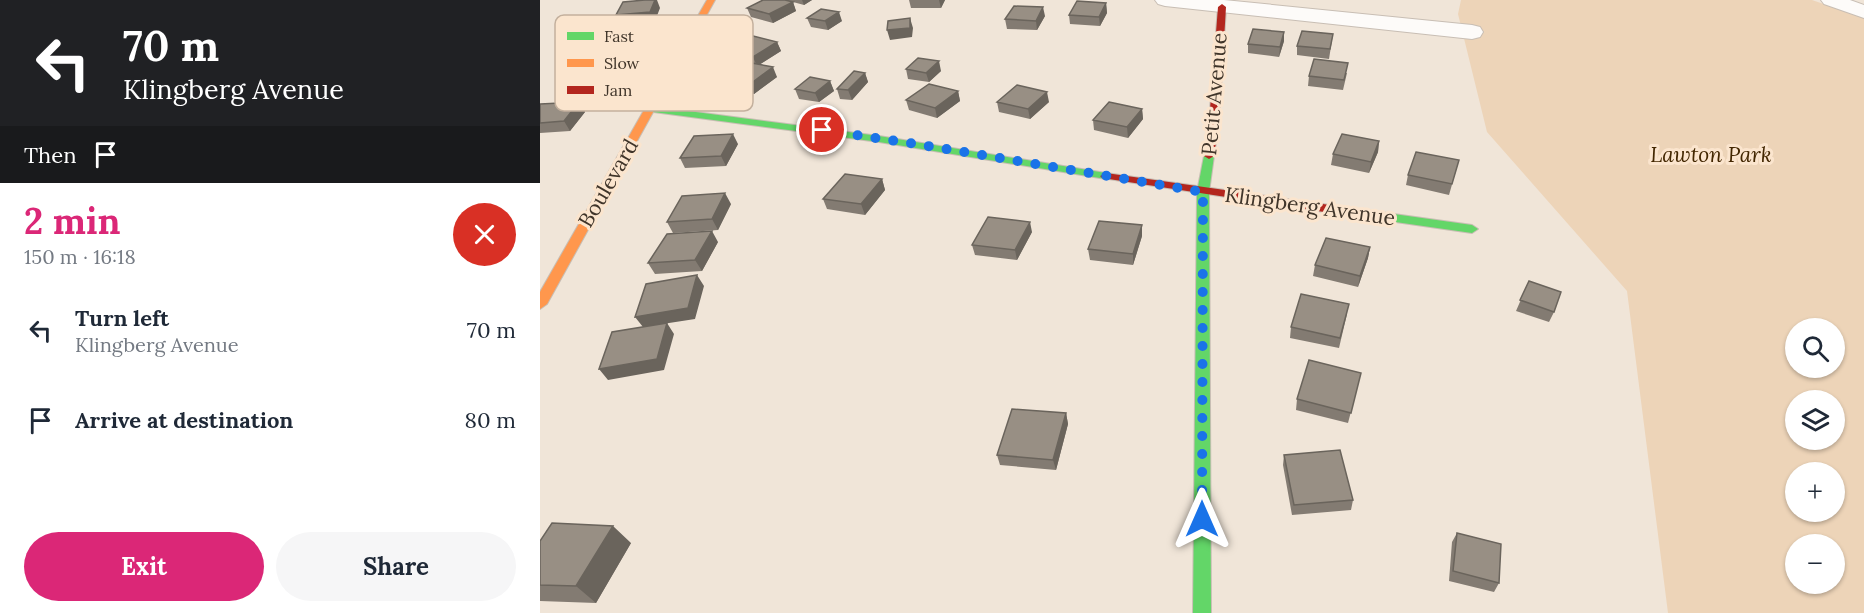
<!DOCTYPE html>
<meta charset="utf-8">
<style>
:root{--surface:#fff;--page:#f6f6f7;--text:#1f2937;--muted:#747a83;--accent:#db2777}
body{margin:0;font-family:Lora,serif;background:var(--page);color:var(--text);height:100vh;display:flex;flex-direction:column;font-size:22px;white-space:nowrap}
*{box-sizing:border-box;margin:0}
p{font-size:20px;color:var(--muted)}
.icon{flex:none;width:33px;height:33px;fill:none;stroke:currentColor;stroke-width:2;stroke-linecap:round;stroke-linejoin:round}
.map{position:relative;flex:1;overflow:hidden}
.side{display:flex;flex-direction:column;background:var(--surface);width:540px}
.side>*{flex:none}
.guide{background:#202124;color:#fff;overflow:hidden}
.fabs{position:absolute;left:1245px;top:318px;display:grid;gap:12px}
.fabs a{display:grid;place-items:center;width:60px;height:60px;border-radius:50%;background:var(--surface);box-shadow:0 2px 4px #0004;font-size:30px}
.pin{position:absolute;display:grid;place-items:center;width:51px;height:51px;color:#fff;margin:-26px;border:3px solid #fff;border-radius:50%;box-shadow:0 2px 6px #0007}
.me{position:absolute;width:66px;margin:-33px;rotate:0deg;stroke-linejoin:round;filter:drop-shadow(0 0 4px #0008)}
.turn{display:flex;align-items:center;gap:21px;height:126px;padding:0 24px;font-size:27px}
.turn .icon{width:78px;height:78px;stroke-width:2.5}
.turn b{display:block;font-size:42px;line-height:51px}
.then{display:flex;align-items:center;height:57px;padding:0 24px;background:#0003;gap:12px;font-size:22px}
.round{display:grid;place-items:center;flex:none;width:63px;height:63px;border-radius:32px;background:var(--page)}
.head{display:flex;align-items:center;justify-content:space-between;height:102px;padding:0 24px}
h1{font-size:36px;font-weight:700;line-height:45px;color:var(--accent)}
.action{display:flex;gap:12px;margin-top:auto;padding:12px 24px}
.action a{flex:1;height:69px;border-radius:36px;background:var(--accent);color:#fff;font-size:24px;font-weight:700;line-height:69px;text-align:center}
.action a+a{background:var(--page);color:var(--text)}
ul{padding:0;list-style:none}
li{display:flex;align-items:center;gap:18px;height:90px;padding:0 24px}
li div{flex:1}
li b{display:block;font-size:22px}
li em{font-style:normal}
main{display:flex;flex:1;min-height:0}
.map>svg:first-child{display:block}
.green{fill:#edd4b8;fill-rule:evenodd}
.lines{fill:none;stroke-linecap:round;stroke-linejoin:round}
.street-casing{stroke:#c8beb4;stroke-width:2}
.fast-casing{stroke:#c8beb4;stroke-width:2}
.slow-casing{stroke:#c8beb4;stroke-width:2}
.jam-casing{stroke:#c8beb4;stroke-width:2}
.street{fill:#fdfbf9;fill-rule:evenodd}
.fast{fill:#63d668;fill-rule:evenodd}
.slow{fill:#ff974d;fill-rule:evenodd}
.jam{fill:#b3261e;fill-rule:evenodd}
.wall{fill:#837b72}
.shaded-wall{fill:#6a645c}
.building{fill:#988f84;stroke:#6a645c;stroke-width:1.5}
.route{stroke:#1a73e8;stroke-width:10;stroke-dasharray:0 18}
.labels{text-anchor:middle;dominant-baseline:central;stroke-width:6;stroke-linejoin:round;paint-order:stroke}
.street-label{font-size:21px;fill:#40352a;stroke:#fbe5ce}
.park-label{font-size:21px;font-style:italic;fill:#422600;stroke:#fbe5ce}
.key{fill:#fbe5ce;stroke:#c3b09d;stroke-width:1.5}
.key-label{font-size:16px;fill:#40352a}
</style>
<main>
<section class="side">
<div class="guide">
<div class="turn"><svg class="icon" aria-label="left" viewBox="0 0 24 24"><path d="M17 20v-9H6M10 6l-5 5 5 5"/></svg><div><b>70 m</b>Klingberg Avenue</div></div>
<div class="then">Then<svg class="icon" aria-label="arrive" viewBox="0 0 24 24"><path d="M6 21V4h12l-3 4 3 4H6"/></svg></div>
</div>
<div class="head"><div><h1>2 min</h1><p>150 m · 16:18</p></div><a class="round" style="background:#d93025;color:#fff"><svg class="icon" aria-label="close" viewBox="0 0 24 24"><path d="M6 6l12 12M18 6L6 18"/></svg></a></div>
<ul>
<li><svg class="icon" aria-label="left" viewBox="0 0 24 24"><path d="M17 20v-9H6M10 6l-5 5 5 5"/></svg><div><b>Turn left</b><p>Klingberg Avenue</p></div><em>70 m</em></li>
<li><svg class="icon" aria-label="arrive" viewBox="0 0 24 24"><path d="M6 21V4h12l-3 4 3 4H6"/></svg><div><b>Arrive at destination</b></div><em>80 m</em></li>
</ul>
<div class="action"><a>Exit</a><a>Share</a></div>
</section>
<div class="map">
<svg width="1324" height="613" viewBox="0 0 1324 613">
<rect width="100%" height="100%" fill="#f0e5d8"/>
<path class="green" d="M 921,0 L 1272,0 L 1324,18 L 1324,613 L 1128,613 L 1087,291 L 947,132 L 918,14 ZM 1256,328 L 1294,328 L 1294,368 L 1256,368 ZM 1256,400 L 1294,400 L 1294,440 L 1256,440 ZM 1256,472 L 1294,472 L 1294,512 L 1256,512 ZM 1256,544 L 1294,544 L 1294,584 L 1256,584 Z"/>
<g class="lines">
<g class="street-casing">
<path id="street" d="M 615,0 L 684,0 L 932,25 L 940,27 L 943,32 L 940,37 L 932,39 L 625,6 L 618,4 Z
M 1281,0 L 1310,0 L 1324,5 L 1324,18 L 1284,4 Z"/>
</g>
<g class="fast-casing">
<path id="fast" d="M 110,106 L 339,136 L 566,173 L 572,176 L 566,179 L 339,142 L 106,111 L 106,107 Z
M 669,153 L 674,156 L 669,192 L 671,613 L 653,613 L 657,192 L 664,156 Z
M 804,207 L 932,225 L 938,229 L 932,233 L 800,214 L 798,211 Z"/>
</g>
<g class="slow-casing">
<path id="slow" d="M 167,0 L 175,0 L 7,304 L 0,309 L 0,292 Z"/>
</g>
<g class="jam-casing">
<path id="jam" d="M 682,4 L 686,7 L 679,122 L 674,156 L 669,159 L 664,156 L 669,122 L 678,7 Z
M 566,173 L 804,207 L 810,211 L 804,215 L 562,178 L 560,176 Z"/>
</g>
<use href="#street" class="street"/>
<use href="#fast" class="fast"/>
<use href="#slow" class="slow"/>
<use href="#jam" class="jam"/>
</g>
<path class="wall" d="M 223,0 L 272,0 L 264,5 L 253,2 L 256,11 L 233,23 L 211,17 L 207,8 Z
M 369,0 L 405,0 L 401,8 L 371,8 Z
M 566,3 L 567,13 L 560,26 L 530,24 L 529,15 Z
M 505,16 L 497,30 L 467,29 L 465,19 Z
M 267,18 L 302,21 L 288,30 L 271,27 Z
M 793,34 L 789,59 L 757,55 L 757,46 Z
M 744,41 L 739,57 L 708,53 L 708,44 Z
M 237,42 L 241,51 L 219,65 L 237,77 L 214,94 L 185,88 L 181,78 L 204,63 L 192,60 L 188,50 Z
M 366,69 L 401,71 L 389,82 L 368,79 Z
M 325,73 L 328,82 L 312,100 L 300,99 L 297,89 Z
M 807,73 L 803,90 L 768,86 L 769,76 Z
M 290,81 L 294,91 L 279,102 L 259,99 L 255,89 Z
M 418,91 L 420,101 L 397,118 L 369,110 L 366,100 Z
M 39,102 L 45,112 L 30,131 L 0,133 L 0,105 Z
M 457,102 L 509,102 L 490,119 L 459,112 Z
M 602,109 L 603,119 L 588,138 L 554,130 L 553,120 Z
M 839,141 L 838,152 L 829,173 L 791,165 L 793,154 Z
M 198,144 L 186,166 L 145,168 L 140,158 Z
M 919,160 L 909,195 L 866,185 L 868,175 Z
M 342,179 L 345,190 L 325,215 L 287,209 L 283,199 Z
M 191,204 L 178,230 L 133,233 L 127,222 Z
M 492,232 L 477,260 L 435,255 L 432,245 Z
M 602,236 L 593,265 L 550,260 L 548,249 Z
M 178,242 L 162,271 L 115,274 L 108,263 Z
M 830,247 L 828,258 L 818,287 L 773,276 L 775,265 Z
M 989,281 L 1014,312 L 1009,322 L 976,311 Z
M 807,314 L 799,348 L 750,338 L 751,327 Z
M 821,373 L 808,423 L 756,410 L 757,399 Z
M 526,413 L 528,424 L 516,470 L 460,465 L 457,455 Z
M 744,455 L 813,500 L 811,510 L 752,515 L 743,465 Z
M 917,533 L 959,583 L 954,592 L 909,581 L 912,542 Z
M 0,541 L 91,543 L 56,603 L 0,601 Z"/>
<path class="shaded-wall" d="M 115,0 L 117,0 L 120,8 L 115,21 L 81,25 L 76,15 Z
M 262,0 L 272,0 L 264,5 Z
M 399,0 L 405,0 L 401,8 Z
M 253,2 L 256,11 L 233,23 L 229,14 Z
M 566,3 L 567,13 L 560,26 L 559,17 Z
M 503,7 L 505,16 L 497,30 L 496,21 Z
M 299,12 L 302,21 L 288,30 L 285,21 Z
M 370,18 L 373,28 L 372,37 L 350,40 L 347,30 Z
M 744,32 L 744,41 L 739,57 L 740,47 Z
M 237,42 L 241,51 L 217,66 L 213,57 Z
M 70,47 L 75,56 L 68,72 L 31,77 L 25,67 Z
M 399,61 L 401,71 L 389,82 L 386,73 Z
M 233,67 L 237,77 L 214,94 L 210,84 Z
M 325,73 L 328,82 L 312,100 L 308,90 Z
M 290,81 L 294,91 L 279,102 L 275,93 Z
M 418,91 L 420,101 L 397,118 L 395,108 Z
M 507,92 L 509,102 L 490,119 L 488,109 Z
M 39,102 L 45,112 L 30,131 L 24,121 Z
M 602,109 L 603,119 L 588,138 L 587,127 Z
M 193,134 L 198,144 L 186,166 L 181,156 Z
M 839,141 L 838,152 L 829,173 L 831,162 Z
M 342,179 L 345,190 L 325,215 L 321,204 Z
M 185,193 L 191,204 L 178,230 L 172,219 Z
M 490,222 L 492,232 L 477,260 L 475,250 Z
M 602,225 L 602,236 L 593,265 L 593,254 Z
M 172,231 L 178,242 L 162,271 L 155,260 Z
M 830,247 L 828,258 L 818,287 L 820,276 Z
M 157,275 L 164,286 L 155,319 L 103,327 L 95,317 Z
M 127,323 L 134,334 L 124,370 L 68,380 L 59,369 Z
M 526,413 L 528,424 L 516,470 L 513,460 Z
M 73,526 L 91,543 L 56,603 L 36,586 Z"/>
<path class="building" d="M 105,0 L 115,0 L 110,12 L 76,15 L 83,2 Z
M 223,0 L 245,0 L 253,2 L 229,14 L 207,8 Z
M 537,1 L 566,3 L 559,17 L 529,15 Z
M 474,6 L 503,7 L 496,21 L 465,19 Z
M 281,9 L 299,12 L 285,21 L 267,18 Z
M 370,18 L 370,28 L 347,30 L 348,21 Z
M 713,29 L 744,32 L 740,47 L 708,44 Z
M 762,31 L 793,34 L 790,49 L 757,46 Z
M 213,36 L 237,42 L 213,57 L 188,50 Z
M 378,58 L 399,61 L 386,73 L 366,69 Z
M 774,59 L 808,63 L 804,80 L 769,76 Z
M 206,62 L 233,67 L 210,84 L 181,78 Z
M 314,71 L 325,73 L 308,90 L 297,89 Z
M 270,77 L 290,81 L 275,93 L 255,89 Z
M 389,84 L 418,91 L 395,108 L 366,100 Z
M 477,85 L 507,92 L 488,109 L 457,102 Z
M 39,102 L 24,121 L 0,123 L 0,104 Z
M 569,102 L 602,109 L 587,127 L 553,120 Z
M 193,134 L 181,156 L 140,158 L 154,136 Z
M 802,134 L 839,141 L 831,162 L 793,154 Z
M 876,152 L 919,160 L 912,184 L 868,175 Z
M 305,174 L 342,179 L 321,204 L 283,199 Z
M 185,193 L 172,219 L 127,222 L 142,196 Z
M 448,217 L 490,222 L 475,250 L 432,245 Z
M 559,221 L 602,225 L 593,254 L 548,249 Z
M 172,231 L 155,260 L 108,263 L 127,234 Z
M 786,238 L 830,247 L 820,276 L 775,265 Z
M 157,275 L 148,308 L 95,317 L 106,284 Z
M 989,281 L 1021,292 L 1014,312 L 980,300 Z
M 761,294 L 809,304 L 800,338 L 751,327 Z
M 127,323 L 117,359 L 59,369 L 72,332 Z
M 769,360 L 821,373 L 811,413 L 757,399 Z
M 472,409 L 526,413 L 513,460 L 457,455 Z
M 800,450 L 813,500 L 754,505 L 744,455 Z
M 12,523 L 73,526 L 36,586 L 0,585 L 0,541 Z
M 917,533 L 961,544 L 959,583 L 913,571 Z"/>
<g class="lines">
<path class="route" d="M 282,130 L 376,144 L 663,192 L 662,519"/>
</g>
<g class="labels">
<g class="street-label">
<text transform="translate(674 94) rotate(-85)">Petit Avenue</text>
<text transform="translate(68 183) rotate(-60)">Boulevard</text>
<text transform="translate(770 206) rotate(8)">Klingberg Avenue</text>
</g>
<g class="park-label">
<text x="1171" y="154">Lawton Park</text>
</g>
</g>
<rect x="15" y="15" width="198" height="96" rx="9" class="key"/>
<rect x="27" y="32" width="27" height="8" fill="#63d668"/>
<rect x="27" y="59" width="27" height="8" fill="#ff974d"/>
<rect x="27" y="86" width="27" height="8" fill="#b3261e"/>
<g class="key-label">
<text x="64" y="42">Fast</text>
<text x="64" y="69">Slow</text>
<text x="64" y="96">Jam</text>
</g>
</svg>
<div class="fabs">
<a><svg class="icon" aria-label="search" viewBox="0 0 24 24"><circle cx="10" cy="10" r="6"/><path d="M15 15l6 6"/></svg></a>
<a><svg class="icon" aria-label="layers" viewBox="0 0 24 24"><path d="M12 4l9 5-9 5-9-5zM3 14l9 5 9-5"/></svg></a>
<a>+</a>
<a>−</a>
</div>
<div class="pin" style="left:282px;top:130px;background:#d93025"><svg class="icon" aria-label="arrive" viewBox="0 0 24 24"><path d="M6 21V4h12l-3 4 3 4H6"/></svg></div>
<svg class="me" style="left:662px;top:519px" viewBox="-20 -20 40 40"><path d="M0-17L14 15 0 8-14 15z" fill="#1a73e8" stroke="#fff" stroke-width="4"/></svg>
</div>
</main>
